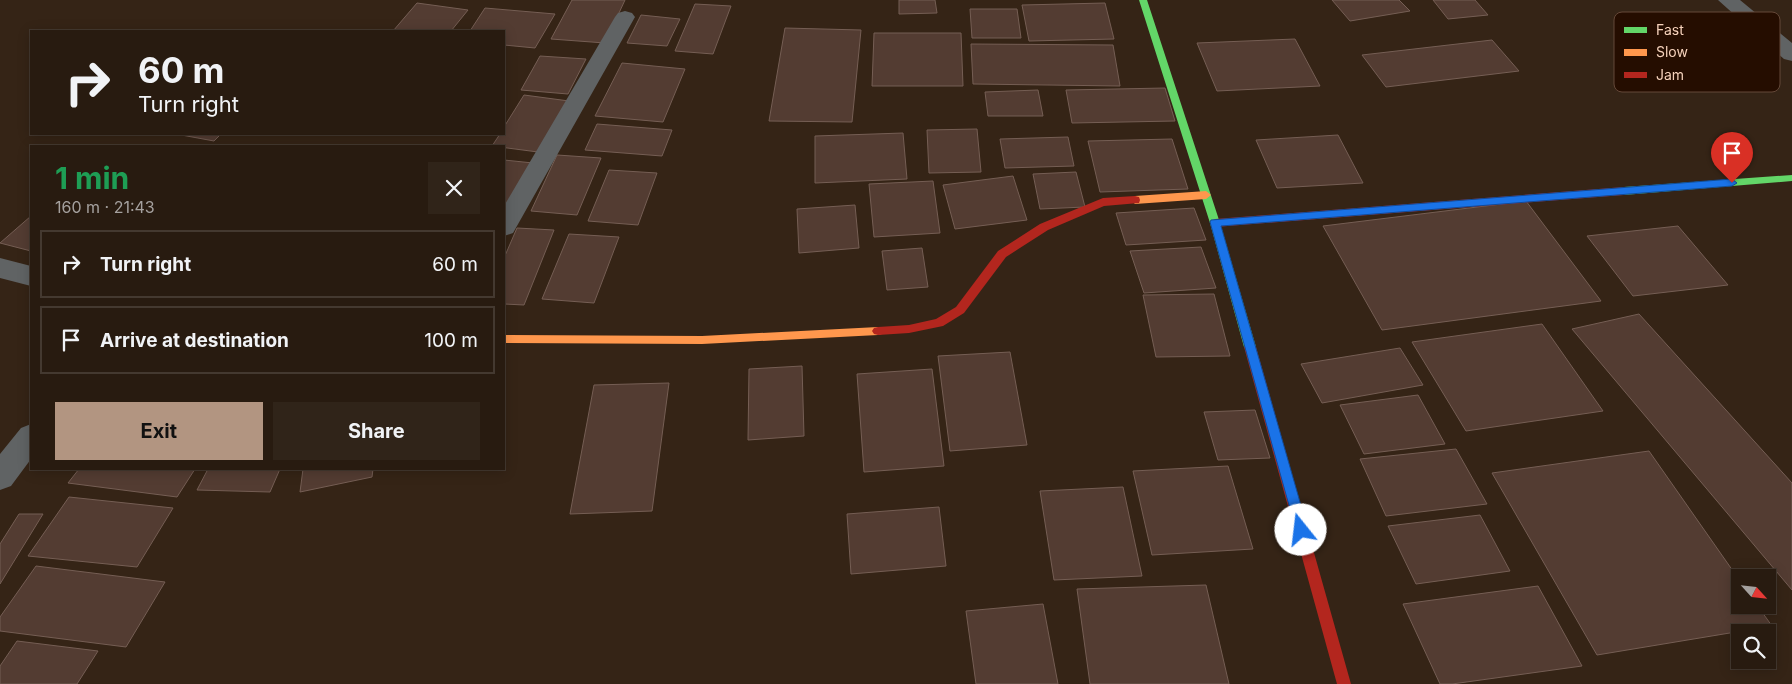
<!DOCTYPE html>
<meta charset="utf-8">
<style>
:root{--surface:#281b10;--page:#302419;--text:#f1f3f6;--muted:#a5a19f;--line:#443930;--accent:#b29581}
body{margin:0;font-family:Inter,sans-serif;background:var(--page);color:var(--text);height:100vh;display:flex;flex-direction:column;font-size:19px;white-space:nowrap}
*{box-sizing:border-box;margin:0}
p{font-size:16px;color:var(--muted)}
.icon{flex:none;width:28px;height:28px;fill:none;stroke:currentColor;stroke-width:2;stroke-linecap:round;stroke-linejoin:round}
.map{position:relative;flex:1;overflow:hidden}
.sheet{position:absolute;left:30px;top:145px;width:475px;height:325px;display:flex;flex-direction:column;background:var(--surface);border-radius:0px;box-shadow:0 2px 12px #0003,0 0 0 1px var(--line)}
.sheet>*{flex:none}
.banner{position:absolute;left:30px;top:30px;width:475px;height:105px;border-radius:0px;box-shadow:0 2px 12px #0003,0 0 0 1px var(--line);background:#281b10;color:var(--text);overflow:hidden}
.needle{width:32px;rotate:117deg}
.buttons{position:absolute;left:1731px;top:569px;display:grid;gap:10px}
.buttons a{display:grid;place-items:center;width:45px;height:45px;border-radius:0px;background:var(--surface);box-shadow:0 2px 12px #0003,0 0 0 1px var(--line);font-size:25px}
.pin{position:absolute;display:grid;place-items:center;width:42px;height:42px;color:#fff;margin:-51px -21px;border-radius:50% 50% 50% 0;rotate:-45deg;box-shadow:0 0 5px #0007}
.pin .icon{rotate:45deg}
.me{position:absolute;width:55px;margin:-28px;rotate:344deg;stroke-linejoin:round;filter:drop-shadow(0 0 4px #0008)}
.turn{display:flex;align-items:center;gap:18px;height:105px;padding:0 25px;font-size:22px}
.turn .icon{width:65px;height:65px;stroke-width:2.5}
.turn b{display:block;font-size:35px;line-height:42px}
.round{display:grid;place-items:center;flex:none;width:52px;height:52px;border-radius:0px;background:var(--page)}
.overview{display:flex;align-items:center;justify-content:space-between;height:85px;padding:0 25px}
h1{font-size:30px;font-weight:700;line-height:38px;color:#1e9e55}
.action{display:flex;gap:10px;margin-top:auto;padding:10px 25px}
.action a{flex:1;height:58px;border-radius:0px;background:var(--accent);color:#111;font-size:20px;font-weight:700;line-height:58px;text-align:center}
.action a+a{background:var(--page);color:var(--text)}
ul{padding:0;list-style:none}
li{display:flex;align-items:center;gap:15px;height:68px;margin:0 10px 8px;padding:0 15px;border:2px solid var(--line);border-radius:0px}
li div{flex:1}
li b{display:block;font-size:19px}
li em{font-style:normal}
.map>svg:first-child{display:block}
.building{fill:#533c32;stroke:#755e54}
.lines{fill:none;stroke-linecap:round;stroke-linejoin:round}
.street{fill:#606364;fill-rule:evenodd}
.fast{fill:#63d668;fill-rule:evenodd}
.slow{fill:#ff974d;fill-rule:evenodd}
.jam{fill:#b3261e;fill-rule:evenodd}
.route{fill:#1a73e8;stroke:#114b97}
.key{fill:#250d00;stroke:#644838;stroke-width:1}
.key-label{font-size:14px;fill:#f6d2bb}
</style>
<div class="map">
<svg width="1792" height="684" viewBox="0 0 1792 684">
<rect width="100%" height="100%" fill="#352416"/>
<path class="building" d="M 572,0 L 625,0 L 605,43 L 551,39 Z
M 899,0 L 935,0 L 937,13 L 899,14 Z
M 1332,0 L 1399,0 L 1410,11 L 1350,21 Z
M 1433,0 L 1475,0 L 1488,15 L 1448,19 Z
M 417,3 L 468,10 L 451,31 L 393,31 Z
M 1105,3 L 1114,39 L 1029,41 L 1022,5 Z
M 695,4 L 731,6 L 713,54 L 675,51 Z
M 485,8 L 555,14 L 535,48 L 504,45 L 504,31 L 470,31 Z
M 970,9 L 1017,9 L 1021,38 L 972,38 Z
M 641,15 L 680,19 L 667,46 L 627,43 Z
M 785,28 L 861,30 L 852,122 L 769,121 Z
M 874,33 L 961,33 L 963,86 L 872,86 Z
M 1295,39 L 1320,86 L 1217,91 L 1197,43 Z
M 1492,40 L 1519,71 L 1386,87 L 1362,55 Z
M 971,44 L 1113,45 L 1120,86 L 973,84 Z
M 540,56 L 586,59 L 568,94 L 521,90 Z
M 622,63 L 685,69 L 663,122 L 595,116 Z
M 1165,88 L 1175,121 L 1072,123 L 1066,90 Z
M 1038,90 L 1043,116 L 988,116 L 985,92 Z
M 524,95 L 569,101 L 538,152 L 492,146 L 500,134 L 504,134 L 504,127 Z
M 597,124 L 672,130 L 662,156 L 585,150 Z
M 977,129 L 981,172 L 929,173 L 927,130 Z
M 903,133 L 907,179 L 815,183 L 815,136 Z
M 176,134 L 221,134 L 214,141 Z
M 1338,135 L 1363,183 L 1277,188 L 1256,140 Z
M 1068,137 L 1074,166 L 1005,168 L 1000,139 Z
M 1172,139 L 1188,189 L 1100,192 L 1088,141 Z
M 557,155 L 601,158 L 577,215 L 531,211 Z
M 504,160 L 533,163 L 513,204 L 504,203 Z
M 609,170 L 657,173 L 638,225 L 588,221 Z
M 1076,172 L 1085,207 L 1040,209 L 1033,174 Z
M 1013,176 L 1027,220 L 955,229 L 943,185 Z
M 933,181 L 940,233 L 874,237 L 869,184 Z
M 1526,201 L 1601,301 L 1382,330 L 1323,226 Z
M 855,205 L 859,248 L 799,253 L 797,209 Z
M 1194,208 L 1206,240 L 1126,245 L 1116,213 Z
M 31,216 L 31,251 L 0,243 Z
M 1678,226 L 1728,285 L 1633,296 L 1587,236 Z
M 517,228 L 554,230 L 524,305 L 504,304 L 504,258 Z
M 569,234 L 619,237 L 594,303 L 542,299 Z
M 1201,247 L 1216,288 L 1144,293 L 1130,251 Z
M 922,248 L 928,287 L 887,290 L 882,251 Z
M 1214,294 L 1230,356 L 1156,357 L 1143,295 Z
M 1639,314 L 1792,483 L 1792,590 L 1572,329 Z
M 1542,324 L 1603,411 L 1466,431 L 1412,342 Z
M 1400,348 L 1423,385 L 1322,403 L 1301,364 Z
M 1010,352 L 1027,445 L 950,451 L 938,356 Z
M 802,366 L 804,436 L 748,440 L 749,369 Z
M 932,369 L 944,466 L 864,472 L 857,374 Z
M 669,383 L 652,511 L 570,514 L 594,385 Z
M 1418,395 L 1445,444 L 1364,454 L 1340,405 Z
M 1255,410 L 1270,458 L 1218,460 L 1204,412 Z
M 1456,449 L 1487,504 L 1386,516 L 1360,459 Z
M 1649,451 L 1740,581 L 1740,605 L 1757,605 L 1772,626 L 1597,655 L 1492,473 Z
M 1228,466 L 1253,549 L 1152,555 L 1133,471 Z
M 79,469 L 195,469 L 177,497 L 68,483 Z
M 208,469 L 280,469 L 270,492 L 197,490 Z
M 303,469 L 373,469 L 372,477 L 300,492 Z
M 1123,487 L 1142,576 L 1054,580 L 1040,491 Z
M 69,497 L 173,508 L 137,567 L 28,556 Z
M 939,507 L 946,566 L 851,574 L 847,514 Z
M 19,514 L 43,514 L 0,584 L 0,544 Z
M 1480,515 L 1510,571 L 1416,584 L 1388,526 Z
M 36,566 L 165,582 L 126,647 L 0,631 L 0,617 Z
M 1206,585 L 1229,684 L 1090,684 L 1077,589 Z
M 1538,586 L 1582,666 L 1452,684 L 1440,684 L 1403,604 Z
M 1043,604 L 1058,684 L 976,684 L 966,611 Z
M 17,641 L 98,651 L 77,684 L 0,684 L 0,666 Z"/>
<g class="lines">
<path class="street" d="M 1718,0 L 1740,0 L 1792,43 L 1792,61 L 1784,59 Z
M 625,11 L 632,13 L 635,17 L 513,233 L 504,236 L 504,206 L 615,17 L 618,13 Z
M 0,258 L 31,266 L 31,286 L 0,278 Z
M 31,424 L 31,459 L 11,486 L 0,490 L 0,454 L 21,428 Z"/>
<path class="fast" d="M 1139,0 L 1147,0 L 1220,223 L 1256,347 L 1254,350 L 1246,350 L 1244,347 L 1210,223 Z
M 1792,175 L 1792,181 L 1624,195 L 1619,191 L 1624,187 Z"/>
<path class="slow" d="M 1206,191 L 1211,195 L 1206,199 L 1135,204 L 1130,200 L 1135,196 Z
M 878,327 L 882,328 L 884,331 L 882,334 L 878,335 L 702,344 L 504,343 L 504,335 L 702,336 Z"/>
<path class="jam" d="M 1624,187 L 1629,191 L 1624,195 L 1215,227 L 1210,223 L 1215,219 Z
M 1135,196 L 1139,197 L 1140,200 L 1139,203 L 1104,206 L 1048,230 L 1006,257 L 964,313 L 943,326 L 909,333 L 878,335 L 874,334 L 872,331 L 874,328 L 878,327 L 909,325 L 936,319 L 956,307 L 998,251 L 1040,224 L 1103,198 Z
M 1250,342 L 1254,344 L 1256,347 L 1351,684 L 1337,684 L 1244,347 L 1246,344 Z"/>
</g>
<path class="route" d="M 1732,179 L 1737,183 L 1732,186 L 1221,226 L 1308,530 L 1306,534 L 1301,536 L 1297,534 L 1210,222 L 1211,220 Z"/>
<rect x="1614" y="12" width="166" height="80" rx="8" class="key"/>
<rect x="1624" y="27" width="23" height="6" fill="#63d668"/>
<rect x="1624" y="49" width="23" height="7" fill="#ff974d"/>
<rect x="1624" y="72" width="23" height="6" fill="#b3261e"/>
<g class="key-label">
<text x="1656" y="35">Fast</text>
<text x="1656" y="57">Slow</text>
<text x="1656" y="80">Jam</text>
</g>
</svg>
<div class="buttons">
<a><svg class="needle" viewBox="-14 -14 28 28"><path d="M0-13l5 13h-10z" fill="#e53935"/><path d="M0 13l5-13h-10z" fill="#a5a19f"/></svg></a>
<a><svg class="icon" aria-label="search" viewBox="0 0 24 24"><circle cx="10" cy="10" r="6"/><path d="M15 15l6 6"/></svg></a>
</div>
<div class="pin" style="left:1732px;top:183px;background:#d93025"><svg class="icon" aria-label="arrive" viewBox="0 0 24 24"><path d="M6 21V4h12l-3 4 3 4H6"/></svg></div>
<svg class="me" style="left:1301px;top:530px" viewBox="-20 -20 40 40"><circle r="19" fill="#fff"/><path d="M0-13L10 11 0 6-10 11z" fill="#1a73e8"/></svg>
<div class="banner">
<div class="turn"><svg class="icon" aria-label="right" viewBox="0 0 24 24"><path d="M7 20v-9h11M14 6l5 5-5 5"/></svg><div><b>60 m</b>Turn right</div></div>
</div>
<section class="sheet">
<div class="overview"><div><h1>1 min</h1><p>160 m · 21:43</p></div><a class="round"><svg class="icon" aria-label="close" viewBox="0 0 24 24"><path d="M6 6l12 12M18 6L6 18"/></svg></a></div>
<ul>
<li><svg class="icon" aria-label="right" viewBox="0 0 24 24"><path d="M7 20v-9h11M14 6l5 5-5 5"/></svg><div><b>Turn right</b></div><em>60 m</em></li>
<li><svg class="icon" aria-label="arrive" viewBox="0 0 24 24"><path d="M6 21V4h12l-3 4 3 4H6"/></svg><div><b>Arrive at destination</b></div><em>100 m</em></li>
</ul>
<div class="action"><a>Exit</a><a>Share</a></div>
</section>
</div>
